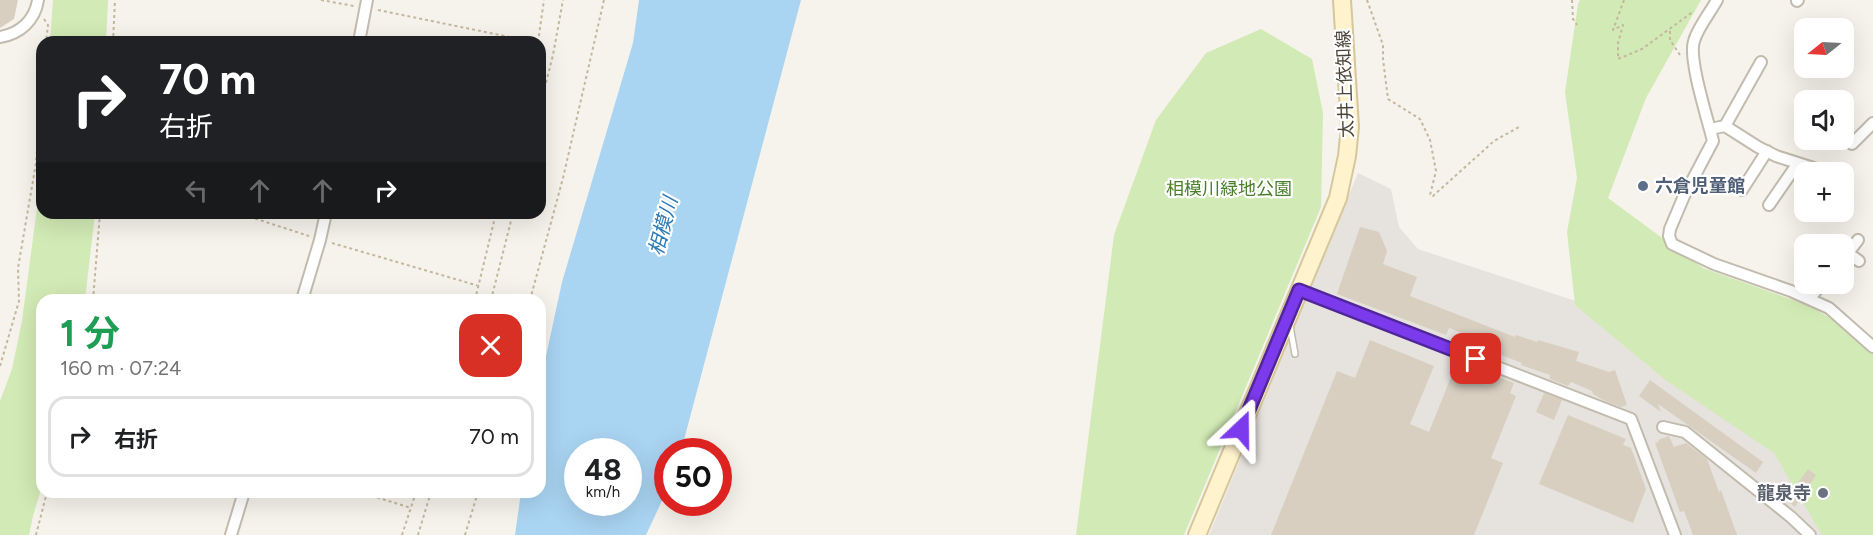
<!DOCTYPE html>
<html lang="ja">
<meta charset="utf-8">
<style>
:root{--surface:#fff;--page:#f6f6f6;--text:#202124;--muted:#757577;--line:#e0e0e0}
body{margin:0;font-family:Figtree,"Noto Sans JP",sans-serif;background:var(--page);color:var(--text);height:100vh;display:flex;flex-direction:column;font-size:22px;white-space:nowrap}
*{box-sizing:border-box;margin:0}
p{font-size:20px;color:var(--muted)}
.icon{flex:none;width:33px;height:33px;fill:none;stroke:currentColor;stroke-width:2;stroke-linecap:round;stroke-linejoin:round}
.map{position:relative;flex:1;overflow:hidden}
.panel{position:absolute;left:36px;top:294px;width:510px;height:204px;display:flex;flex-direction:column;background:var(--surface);border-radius:18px;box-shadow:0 6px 24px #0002}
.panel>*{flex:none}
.top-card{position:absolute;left:36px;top:36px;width:510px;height:183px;border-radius:18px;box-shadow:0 6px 24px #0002;background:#202124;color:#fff;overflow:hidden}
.needle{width:39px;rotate:252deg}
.fabs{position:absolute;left:1794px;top:18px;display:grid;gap:12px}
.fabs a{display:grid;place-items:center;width:60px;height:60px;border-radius:12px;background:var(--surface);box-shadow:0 6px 24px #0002;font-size:30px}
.speed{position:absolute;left:564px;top:438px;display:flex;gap:12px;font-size:30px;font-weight:700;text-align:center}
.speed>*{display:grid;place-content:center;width:78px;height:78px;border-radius:50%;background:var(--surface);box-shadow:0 6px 24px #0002;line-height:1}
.speed small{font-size:15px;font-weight:400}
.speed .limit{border:9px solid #d22;background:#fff;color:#111}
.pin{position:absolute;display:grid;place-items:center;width:51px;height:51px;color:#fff;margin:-26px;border-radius:12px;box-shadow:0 3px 9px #0006}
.me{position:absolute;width:66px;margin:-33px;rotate:23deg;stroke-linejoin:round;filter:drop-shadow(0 0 4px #0008)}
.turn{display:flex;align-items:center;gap:21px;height:126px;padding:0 24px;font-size:27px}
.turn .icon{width:78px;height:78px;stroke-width:2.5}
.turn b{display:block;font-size:42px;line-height:51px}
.lanes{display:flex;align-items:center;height:57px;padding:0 24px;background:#0003;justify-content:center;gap:30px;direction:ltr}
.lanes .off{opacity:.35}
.round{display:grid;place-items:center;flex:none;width:63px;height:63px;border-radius:18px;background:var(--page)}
.summary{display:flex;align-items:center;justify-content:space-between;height:102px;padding:0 24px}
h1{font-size:36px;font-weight:700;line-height:45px;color:#1e9e55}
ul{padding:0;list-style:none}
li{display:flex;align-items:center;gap:18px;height:81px;margin:0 12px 9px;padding:0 12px;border:3px solid var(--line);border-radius:18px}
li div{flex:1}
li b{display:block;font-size:22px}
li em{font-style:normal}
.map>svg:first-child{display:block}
.industrial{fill:#e6e2dd}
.green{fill:#d2eab5}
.water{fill:#a9d4f2;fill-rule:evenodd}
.building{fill:#d8cfc1}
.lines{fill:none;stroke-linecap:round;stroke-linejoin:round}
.service-casing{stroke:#c2bbae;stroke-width:8}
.minor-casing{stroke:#c2bbae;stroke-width:14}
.secondary-casing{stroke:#d6c79b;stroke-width:20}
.path{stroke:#c4b79f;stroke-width:2;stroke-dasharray:3 3;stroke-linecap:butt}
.service{stroke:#fff;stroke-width:5}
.minor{stroke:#fff;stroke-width:10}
.secondary{stroke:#fff3cd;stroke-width:16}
.route-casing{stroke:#51269a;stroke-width:15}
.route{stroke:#7c3aed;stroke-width:10}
.service-dot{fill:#5c6f8a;stroke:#fff;stroke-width:2}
.worship-dot{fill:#6b7280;stroke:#fff;stroke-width:2}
.labels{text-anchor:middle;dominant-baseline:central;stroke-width:4.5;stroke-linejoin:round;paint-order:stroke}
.street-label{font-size:18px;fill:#4b4439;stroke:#fff}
.service-label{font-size:18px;font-weight:bold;fill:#4e5e75;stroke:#fff;text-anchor:start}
.park-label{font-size:18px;fill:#4a7f2a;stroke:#fff}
.worship-label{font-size:18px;font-weight:bold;fill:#5b616d;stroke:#fff;text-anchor:end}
.water-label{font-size:20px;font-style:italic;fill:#2e7ab2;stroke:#fff}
</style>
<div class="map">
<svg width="1873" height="535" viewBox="0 0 1873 535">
<rect width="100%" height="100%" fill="#f6f3ec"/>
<path class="industrial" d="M 1358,173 L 1391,189 L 1399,227 L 1418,249 L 1606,311 L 1802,451 L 1840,535 L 1209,535 Z"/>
<path class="green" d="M 53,0 L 108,0 L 106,42 L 50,42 Z
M 1580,0 L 1701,0 L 1646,98 L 1608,198 L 1703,268 L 1810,306 L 1873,344 L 1873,535 L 1822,535 L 1774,453 L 1667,381 L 1575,305 L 1567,232 L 1577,178 L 1565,92 L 1578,4 Z
M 1261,29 L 1312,59 L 1323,113 L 1321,207 L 1184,535 L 1076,535 L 1114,235 L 1156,120 L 1206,53 Z
M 42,170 L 42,213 L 95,213 L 85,300 L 42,300 L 42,486 L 33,516 L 29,535 L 0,535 L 0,401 L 12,369 L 22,321 Z"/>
<path class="water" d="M 639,0 L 801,0 L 681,451 L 668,452 L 667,490 L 646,535 L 515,535 L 521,492 L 540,492 L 540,384 L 562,282 L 633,43 ZM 578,452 L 628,452 L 628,502 L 578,502 Z"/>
<path class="building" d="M 0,0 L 18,0 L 14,19 L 0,28 Z
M 1360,227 L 1379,232 L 1387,251 L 1383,264 L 1417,277 L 1410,296 L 1515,337 L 1516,335 L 1537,342 L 1538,340 L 1579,352 L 1576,361 L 1609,372 L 1615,370 L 1627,405 L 1621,407 L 1605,401 L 1593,394 L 1592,391 L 1571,382 L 1568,386 L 1550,379 L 1550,375 L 1521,365 L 1522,363 L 1464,341 L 1467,335 L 1449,328 L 1446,335 L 1337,294 Z
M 1370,340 L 1434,366 L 1410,424 L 1429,432 L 1453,372 L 1487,385 L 1491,374 L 1514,383 L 1510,393 L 1516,396 L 1491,458 L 1503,463 L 1474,535 L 1271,535 L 1337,371 L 1355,378 Z
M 1650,380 L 1763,462 L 1756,473 L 1658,404 L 1661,412 L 1639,396 Z
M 1544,393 L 1562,400 L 1554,420 L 1536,412 Z
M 1568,415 L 1626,439 L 1623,445 L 1631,448 L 1646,489 L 1633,523 L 1539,484 Z
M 1669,436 L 1674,447 L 1686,443 L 1707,459 L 1719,492 L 1721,490 L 1737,535 L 1693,535 L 1684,511 L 1680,512 L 1655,443 L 1659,442 L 1658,440 Z
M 1808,469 L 1816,475 L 1795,507 L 1783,497 L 1789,489 L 1792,491 Z"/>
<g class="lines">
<g class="service-casing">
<path id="service" d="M 1290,326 L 1295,354"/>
</g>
<g class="minor-casing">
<path id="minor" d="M 1717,0 C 1710,13 1698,27 1694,41 C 1688,59 1708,120 1713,141 L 1684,196 L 1670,229 L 1669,236 L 1672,244 L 1714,264 L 1791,291 L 1829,308 L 1873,347
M 1797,1 L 1798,0
M 0,37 C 20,34 35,20 38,0
M 359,42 L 367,0
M 1725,126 L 1761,62
M 1710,129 L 1725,126 L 1758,147 L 1776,156 L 1826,172
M 1852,144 L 1873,123
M 1742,190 L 1767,151
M 1769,205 L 1798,163
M 1848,253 L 1859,261
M 1844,258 L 1858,240
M 1299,290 L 1631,419 L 1675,535
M 1809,299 L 1822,284
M 302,300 L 320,240 L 326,213
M 1663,427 L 1685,432 L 1791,517 L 1810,535
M 231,535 L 244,492"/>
</g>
<g class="secondary-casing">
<path id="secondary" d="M 1197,535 L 1338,198 L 1347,156 L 1350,127 L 1342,0"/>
</g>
<path class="path" d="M 321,0 L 354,6
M 1367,0 L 1383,45 L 1383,59 L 1388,99 L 1420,119 L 1430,140 L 1436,171 L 1430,195 L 1433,196 L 1494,141 L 1519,127
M 1572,0 L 1573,19 L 1577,25
M 1624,0 L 1613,30 L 1623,25 L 1618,43 L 1618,59 L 1642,49 L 1694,11
M 378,10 L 534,42
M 44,19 L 48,25 L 46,42
M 1670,31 L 1670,40 L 1680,55
M 113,42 L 115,0
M 538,42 L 544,0
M 540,106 L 553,55 L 563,0
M 238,213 L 309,236
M 332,243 L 479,286
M 93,300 L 100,213
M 475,300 L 496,213
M 491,300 L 513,213
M 530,300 L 563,178 L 604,0
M 0,366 L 19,301 L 18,268 L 36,163 L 42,86
M 360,492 L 411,508
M 36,535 L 47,492
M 402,535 L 416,492
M 418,535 L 431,492
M 465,535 L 478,492"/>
<use href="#service" class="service"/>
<use href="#minor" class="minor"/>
<use href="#secondary" class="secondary"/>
</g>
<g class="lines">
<g class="route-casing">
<path id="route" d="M 1241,429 L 1299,290 L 1476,359"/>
</g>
<use href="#route" class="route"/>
</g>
<circle class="service-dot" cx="1643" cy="186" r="6"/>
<circle class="worship-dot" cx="1823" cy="493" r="6"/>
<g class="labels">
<g class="street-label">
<text transform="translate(1345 84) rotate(-92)">太井上依知線</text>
</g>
<g class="service-label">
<text x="1655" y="186">六倉児童館</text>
</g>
<g class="park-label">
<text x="1229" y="189">相模川緑地公園</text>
</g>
<g class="worship-label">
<text x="1811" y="493">龍泉寺</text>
</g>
<g class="water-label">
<text transform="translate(663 226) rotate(-75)">相模川</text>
</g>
</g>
</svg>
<div class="fabs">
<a><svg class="needle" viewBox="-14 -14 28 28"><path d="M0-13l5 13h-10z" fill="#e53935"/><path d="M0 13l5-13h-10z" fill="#757577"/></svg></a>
<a><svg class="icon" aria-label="sound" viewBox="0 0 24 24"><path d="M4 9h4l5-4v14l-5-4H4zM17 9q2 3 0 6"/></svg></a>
<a>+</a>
<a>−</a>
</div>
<div class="speed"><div>48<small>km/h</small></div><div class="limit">50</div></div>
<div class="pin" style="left:1476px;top:359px;background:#d93025"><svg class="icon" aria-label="arrive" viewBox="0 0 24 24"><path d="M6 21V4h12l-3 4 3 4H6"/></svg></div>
<svg class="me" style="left:1241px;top:429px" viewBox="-20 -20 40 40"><path d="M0-17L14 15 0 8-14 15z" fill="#7c3aed" stroke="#fff" stroke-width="4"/></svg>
<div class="top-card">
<div class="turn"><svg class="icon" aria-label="right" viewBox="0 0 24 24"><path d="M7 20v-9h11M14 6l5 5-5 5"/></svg><div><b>70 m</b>右折</div></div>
<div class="lanes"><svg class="icon off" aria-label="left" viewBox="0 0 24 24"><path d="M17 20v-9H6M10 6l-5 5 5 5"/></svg><svg class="icon off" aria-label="ahead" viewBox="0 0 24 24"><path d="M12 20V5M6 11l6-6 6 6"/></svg><svg class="icon off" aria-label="ahead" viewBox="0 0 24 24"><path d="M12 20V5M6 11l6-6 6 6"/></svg><svg class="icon" aria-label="right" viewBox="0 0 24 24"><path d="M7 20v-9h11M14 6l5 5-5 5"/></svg></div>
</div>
<section class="panel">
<div class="summary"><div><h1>1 分</h1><p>160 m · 07:24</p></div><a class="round" style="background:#d93025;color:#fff"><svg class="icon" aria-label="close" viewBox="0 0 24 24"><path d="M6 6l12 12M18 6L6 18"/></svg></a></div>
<ul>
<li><svg class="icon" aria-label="right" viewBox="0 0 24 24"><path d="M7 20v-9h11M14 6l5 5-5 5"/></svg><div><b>右折</b></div><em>70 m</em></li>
</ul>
</section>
</div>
